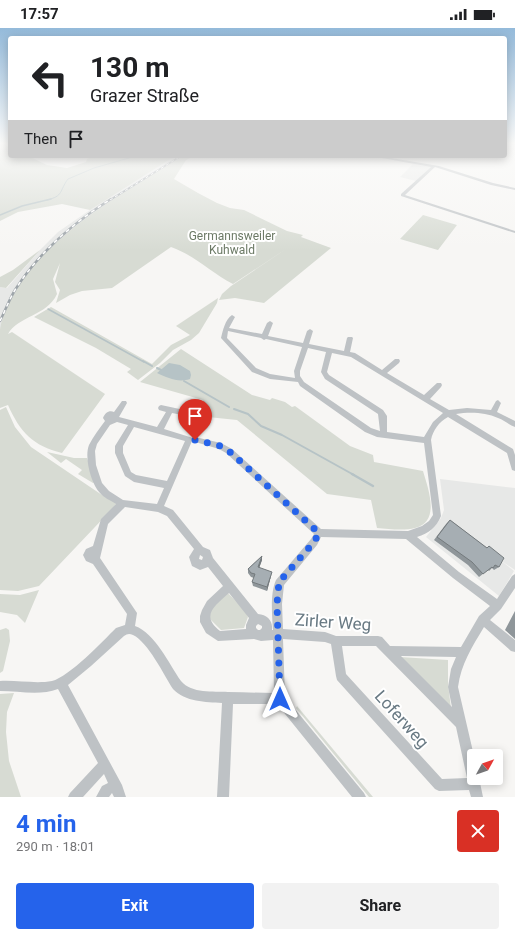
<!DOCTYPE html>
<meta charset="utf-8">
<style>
:root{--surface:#fff;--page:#f2f2f2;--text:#202124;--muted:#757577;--accent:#2563eb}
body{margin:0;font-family:Roboto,sans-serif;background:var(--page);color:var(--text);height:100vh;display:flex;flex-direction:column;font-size:15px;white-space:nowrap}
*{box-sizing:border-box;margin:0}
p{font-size:13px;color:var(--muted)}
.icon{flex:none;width:22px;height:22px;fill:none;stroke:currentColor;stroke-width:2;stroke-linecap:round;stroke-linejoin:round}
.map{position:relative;height:769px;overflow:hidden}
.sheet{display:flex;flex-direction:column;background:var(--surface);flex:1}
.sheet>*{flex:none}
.banner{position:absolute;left:8px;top:8px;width:499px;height:122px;border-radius:4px;box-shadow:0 2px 10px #0003;background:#fff;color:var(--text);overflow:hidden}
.needle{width:26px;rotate:50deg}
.buttons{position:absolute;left:467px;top:721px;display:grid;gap:8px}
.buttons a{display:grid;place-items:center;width:36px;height:36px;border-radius:4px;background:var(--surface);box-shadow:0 2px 10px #0003;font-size:20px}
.pin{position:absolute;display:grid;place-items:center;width:34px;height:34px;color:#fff;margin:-41px -17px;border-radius:50% 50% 50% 0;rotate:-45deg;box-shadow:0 0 4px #0007}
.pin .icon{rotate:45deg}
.me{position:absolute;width:44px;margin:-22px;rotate:0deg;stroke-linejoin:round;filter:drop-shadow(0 0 3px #0008)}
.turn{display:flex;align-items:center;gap:14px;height:84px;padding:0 16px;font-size:18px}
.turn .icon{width:52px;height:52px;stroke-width:2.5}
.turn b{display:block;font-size:28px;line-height:34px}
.then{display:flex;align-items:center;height:38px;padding:0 16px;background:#0003;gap:8px;font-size:15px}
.round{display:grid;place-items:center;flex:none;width:42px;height:42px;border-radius:4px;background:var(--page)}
.overview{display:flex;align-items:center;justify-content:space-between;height:68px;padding:0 16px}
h1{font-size:24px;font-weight:700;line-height:30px;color:var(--accent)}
.primary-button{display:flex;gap:8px;margin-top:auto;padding:8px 16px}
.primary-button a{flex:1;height:46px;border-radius:4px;background:var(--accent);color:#fff;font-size:16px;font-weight:700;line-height:46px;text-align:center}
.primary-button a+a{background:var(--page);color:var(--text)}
.status{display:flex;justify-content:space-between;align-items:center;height:28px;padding:0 20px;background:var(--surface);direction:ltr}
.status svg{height:11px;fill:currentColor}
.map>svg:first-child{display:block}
.built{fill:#e7e8e7}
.green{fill:#d7dbd3}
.water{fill:#b6c3c6}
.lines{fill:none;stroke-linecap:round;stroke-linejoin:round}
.stream-far3{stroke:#b6c3c6;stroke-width:1}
.stream-far2{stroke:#b6c3c6;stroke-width:1.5}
.stream-far1{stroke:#b6c3c6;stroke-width:2}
.stream{stroke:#b6c3c6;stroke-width:2.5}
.minor{fill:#bec2c5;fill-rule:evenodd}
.rail-far1-casing{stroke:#9ea5aa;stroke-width:2}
.rail-casing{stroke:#9ea5aa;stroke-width:2.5}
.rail-far1{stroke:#fff;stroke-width:1;stroke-dasharray:3;stroke-linecap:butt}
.rail{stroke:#fff;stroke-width:1.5;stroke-dasharray:4;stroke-linecap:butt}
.wall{fill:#8f969a}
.shaded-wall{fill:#747a7d}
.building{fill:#a6aeb3;stroke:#747a7d}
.route{stroke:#2563eb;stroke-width:7;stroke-dasharray:0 12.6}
.labels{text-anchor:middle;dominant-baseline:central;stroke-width:4;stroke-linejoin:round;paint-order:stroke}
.far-park-label{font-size:12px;fill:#6c7a66;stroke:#fff}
.near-street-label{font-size:17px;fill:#687983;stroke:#fff}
</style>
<div class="status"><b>17:57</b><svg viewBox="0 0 49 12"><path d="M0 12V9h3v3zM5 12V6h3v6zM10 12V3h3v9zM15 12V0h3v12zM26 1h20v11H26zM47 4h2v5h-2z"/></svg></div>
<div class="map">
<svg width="515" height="769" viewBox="0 0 515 769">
<rect width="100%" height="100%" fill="#f7f6f4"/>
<path class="built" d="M 175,128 L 183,128 L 78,197 L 64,206 L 48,222 L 31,241 L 18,259 L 4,289 L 0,302 L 0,259 L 7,260 L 40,222 L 58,204 L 110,168 Z
M 413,136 L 431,139 L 416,153 L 400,149 Z
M 440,451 L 515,460 L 515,542 L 503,534 L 504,531 L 486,521 L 514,543 L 499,568 L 426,509 L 441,490 L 444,482 Z"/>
<path class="green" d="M 0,115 L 4,115 L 10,120 L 10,128 L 28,128 L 47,137 L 67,140 L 86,134 L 87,131 L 93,128 L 175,128 L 90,182 L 62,176 L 18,184 L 0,193 Z
M 183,128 L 194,128 L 186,132 L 174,151 L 198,165 L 217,175 L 230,180 L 244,182 L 287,203 L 303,207 L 301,209 L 331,220 L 264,275 L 235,270 L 219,272 L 222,266 L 231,258 L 286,221 L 233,256 C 210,244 196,228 171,219 L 112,260 L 82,263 L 70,267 L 56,275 L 60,262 L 55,254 L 60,235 L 53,251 L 57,266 C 47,288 18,288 8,306 L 12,304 L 105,366 L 62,425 C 33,418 20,404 8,377 L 0,380 C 0,362 0,343 0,325 C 0,317 0,308 0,301 C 16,222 120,167 183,128 Z
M 423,187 L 457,197 L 438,222 L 400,211 Z
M 40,222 L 6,260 L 0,259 L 0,249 L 13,242 Z
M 218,270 L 217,275 L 199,305 L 191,312 L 173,322 L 160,335 L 138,352 L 127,344 L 131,341 L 96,320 L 34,289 L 51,279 L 152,336 L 171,317 L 190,307 L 176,298 Z
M 181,321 L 252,367 L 270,372 L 272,370 L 285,374 L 292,379 L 295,378 L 350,418 L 373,427 L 374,434 L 423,443 C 428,460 441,494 415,500 C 404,503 389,501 377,500 L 371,472 L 327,466 L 237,392 L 198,388 L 203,372 L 140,354 Z
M 6,379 L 15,399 L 31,419 L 102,467 L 114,473 L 116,476 L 113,480 L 39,558 L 18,563 L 0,562 L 0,382 Z
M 47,424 L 74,430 L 87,430 L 95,454 L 93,455 L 78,446 L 82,442 L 66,431 L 61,435 Z
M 39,562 L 25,595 L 17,587 L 0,584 L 0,566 L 20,567 Z
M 228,565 L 246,584 L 248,589 L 244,600 L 221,602 L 210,591 L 208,582 Z
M 6,600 L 9,602 L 10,613 L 3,643 L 0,645 L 0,602 Z
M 400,629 L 448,632 L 448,657 L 451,680 Z
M 14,665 L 7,684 L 6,704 L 9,733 L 21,769 L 0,769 L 0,666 Z
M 297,678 L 373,769 L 369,769 L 296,680 Z"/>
<path class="water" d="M 169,335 L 180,337 L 190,343 L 191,347 L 190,351 C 178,355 168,350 157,345 Z"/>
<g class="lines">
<path class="stream-far3" d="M 47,172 C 64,168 59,163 68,151 L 94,140 L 136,128"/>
<path class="stream-far2" d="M 0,187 L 22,178 L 51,171
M 48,281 L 144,334"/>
<path class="stream-far1" d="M 143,333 L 152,338
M 157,340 L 161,342
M 184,353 L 229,379
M 234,381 L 248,386 L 261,398 L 282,407 L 354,447"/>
<path class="stream" d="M 352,446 L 373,458"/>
<path class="minor" d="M 510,115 L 515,115 L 515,117 Z
M 371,128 L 379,128 L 439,138 L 493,155 L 515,160 L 515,162 L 491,157 L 435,139 L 405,167 L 515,203 L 515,205 L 401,168 L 401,166 L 431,139 Z
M 232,287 L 235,289 L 229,300 L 262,306 L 267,295 L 270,293 L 273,295 L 268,308 L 303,315 L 307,303 L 310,301 L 313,303 L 309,316 L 344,323 L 347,310 L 348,309 L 352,309 L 353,310 L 350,324 L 355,325 L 382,342 L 395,331 L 399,331 L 400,333 L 399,335 L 387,345 L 424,367 L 437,355 L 441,355 L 442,357 L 441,359 L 430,371 L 449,382 L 467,380 L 491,382 L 496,373 L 498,372 L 501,375 L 497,384 L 515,393 L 515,399 C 509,397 504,392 498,390 C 485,384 469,384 456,386 L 513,421 L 515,427 L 515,443 L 512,442 L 507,425 L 448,389 C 439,394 433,402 431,412 L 441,488 C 436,500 429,505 417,509 L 459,544 L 497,571 L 512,548 L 515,546 L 515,560 L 501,581 L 490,592 L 515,612 L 515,624 L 511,623 L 484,599 C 472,619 461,636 458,659 L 474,728 L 474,750 L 479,750 L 483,769 L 471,769 L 469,762 L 439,763 L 435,761 L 337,652 L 336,648 L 331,616 L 325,614 L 283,611 L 285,669 L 364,765 L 366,769 L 352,769 L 277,676 L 233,676 L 229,769 L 217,769 L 222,675 C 206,674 185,674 173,661 C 164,647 148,614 133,607 C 129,605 127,606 124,608 L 91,638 L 68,657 L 122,757 L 126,769 L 114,769 L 112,765 L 109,769 L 96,769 L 102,758 L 108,755 L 104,746 L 83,769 L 68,769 L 70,765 L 98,735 L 58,661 C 40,668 19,663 0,663 L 0,653 C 17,652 36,656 52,653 C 69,649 103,613 116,600 L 125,597 L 127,586 L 93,536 L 86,533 L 83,527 L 86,521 L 93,518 L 101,491 L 116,476 C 110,472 104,470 100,465 C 91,456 84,429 89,417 C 93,409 99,401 105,393 L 103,390 C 105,385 109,382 114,384 L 122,373 L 126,373 L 127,375 L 119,389 L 157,399 L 166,384 L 159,382 L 158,380 L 159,378 L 161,377 L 189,383 L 191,385 L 189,387 L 187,388 L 172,385 L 164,401 L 193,410 L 195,409 L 221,415 L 232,421 L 321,501 L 408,503 L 422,498 L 429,493 L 433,487 L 424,415 L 377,409 L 365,404 L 300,358 L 298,354 L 270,351 L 252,344 L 221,310 C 223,302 225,292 232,287 ZM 228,303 L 261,310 L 264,312 L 266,311 L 302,319 L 294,343 L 295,350 L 270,346 L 256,340 L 227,310 ZM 308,320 L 326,324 L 321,344 L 325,351 L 378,386 L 380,403 L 371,400 L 304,354 L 300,348 L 300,343 ZM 332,325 L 351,329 L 443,385 L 433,394 L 424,409 L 387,404 L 387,388 L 383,382 L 329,347 L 327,344 ZM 117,394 L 128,397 L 115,418 L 115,425 L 125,448 L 134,454 L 164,460 L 157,476 L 123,472 L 109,463 L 102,455 L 96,437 L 95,423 L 97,416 L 110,397 ZM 134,399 L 185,413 L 167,453 L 136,447 L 131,444 L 123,425 L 123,418 ZM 192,413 L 219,421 L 226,425 L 314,506 L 311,511 L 276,552 C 270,565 272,587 273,602 L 272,602 C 273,592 267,587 258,586 L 213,530 L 210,522 L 203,519 L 173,482 L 164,478 ZM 125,479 L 158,484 L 167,488 L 194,521 L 189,529 L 192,538 L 200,542 L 208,539 L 223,558 L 207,573 L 202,582 L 200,588 L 200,594 L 206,605 L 218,613 L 254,611 L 261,613 L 273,612 L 274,665 C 259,665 243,664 228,664 C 213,663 192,666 181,653 C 169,636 155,605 135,598 L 137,585 L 135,582 L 100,530 L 108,496 ZM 321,509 L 406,511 L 453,550 L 490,578 L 479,588 L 461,619 L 390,618 L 382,609 L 378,608 L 336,608 L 325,604 L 283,601 L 282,576 L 284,557 L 317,517 ZM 200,527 L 203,529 L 202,532 L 199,531 ZM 229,565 L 249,590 L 246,597 L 246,601 L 220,603 C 200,587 215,578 229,565 ZM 258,596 L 262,598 L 262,600 L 260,602 L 258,602 L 256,600 L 256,598 ZM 342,618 L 376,618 L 456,699 L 467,750 L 442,751 L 346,646 ZM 401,628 L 456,629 L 451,641 L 448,659 L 452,679 Z"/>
<g class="rail-far1-casing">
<path id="rail-far1" d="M 110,172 L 181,128"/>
</g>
<g class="rail-casing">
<path id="rail" d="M 0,293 C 5,283 9,272 15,262 C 39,224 73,195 111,171"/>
</g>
<use href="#rail-far1" class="rail-far1"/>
<use href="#rail" class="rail"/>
</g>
<path class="wall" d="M 450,492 L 487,520 L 489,518 L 499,539 L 494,542 L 492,540 L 489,543 L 488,542 L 479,549 L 468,537 L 434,512 L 446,496 Z
M 262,528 L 262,532 L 259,540 L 271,548 L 267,563 L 253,558 L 252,554 L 254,550 L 251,549 L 248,545 L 248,541 Z
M 515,583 L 515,611 L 505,602 Z"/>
<path class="shaded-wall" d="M 262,528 L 262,532 L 258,543 L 258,539 Z
M 272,544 L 271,548 L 267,563 L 267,559 Z"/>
<path class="building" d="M 450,492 L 487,520 L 489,518 L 504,530 L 499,539 L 495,537 L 493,540 L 492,539 L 483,546 L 472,534 L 437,509 Z
M 262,528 L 258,539 L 272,544 L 267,559 L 252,554 L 255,546 L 251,545 L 248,541 Z"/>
<linearGradient id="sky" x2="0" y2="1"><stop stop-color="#94bada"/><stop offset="0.52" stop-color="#fbfbfa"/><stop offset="1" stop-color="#fbfbfa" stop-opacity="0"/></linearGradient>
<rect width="515" height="222" fill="url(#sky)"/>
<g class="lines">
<path class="route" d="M 195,412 L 221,418 L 229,423 L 319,505 L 314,514 L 279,554 L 277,576 L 280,671"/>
</g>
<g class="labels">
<g class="far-park-label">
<text x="232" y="208">Germannsweiler<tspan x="232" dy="14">Kuhwald</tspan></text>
</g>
<g class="near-street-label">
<text transform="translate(333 594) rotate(4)">Zirler Weg</text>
<text transform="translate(402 691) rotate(48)">Loferweg</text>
</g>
</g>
</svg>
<div class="buttons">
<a><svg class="needle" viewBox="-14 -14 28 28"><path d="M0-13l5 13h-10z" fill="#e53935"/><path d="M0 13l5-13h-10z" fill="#757577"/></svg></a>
</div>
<div class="pin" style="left:195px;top:412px;background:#d93025"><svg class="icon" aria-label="arrive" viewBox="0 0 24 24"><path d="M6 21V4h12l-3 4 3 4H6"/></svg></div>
<svg class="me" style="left:280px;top:671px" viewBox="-20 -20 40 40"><path d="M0-17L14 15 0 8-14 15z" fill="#2563eb" stroke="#fff" stroke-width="4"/></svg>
<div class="banner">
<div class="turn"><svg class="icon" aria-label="left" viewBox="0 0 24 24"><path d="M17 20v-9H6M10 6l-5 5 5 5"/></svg><div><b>130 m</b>Grazer Straße</div></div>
<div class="then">Then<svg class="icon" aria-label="arrive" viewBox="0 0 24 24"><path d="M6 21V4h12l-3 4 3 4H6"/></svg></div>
</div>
</div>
<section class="sheet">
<div class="overview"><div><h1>4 min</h1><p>290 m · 18:01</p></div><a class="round" style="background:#d93025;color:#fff"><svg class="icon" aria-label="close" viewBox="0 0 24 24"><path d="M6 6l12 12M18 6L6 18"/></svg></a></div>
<div class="primary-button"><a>Exit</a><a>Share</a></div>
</section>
